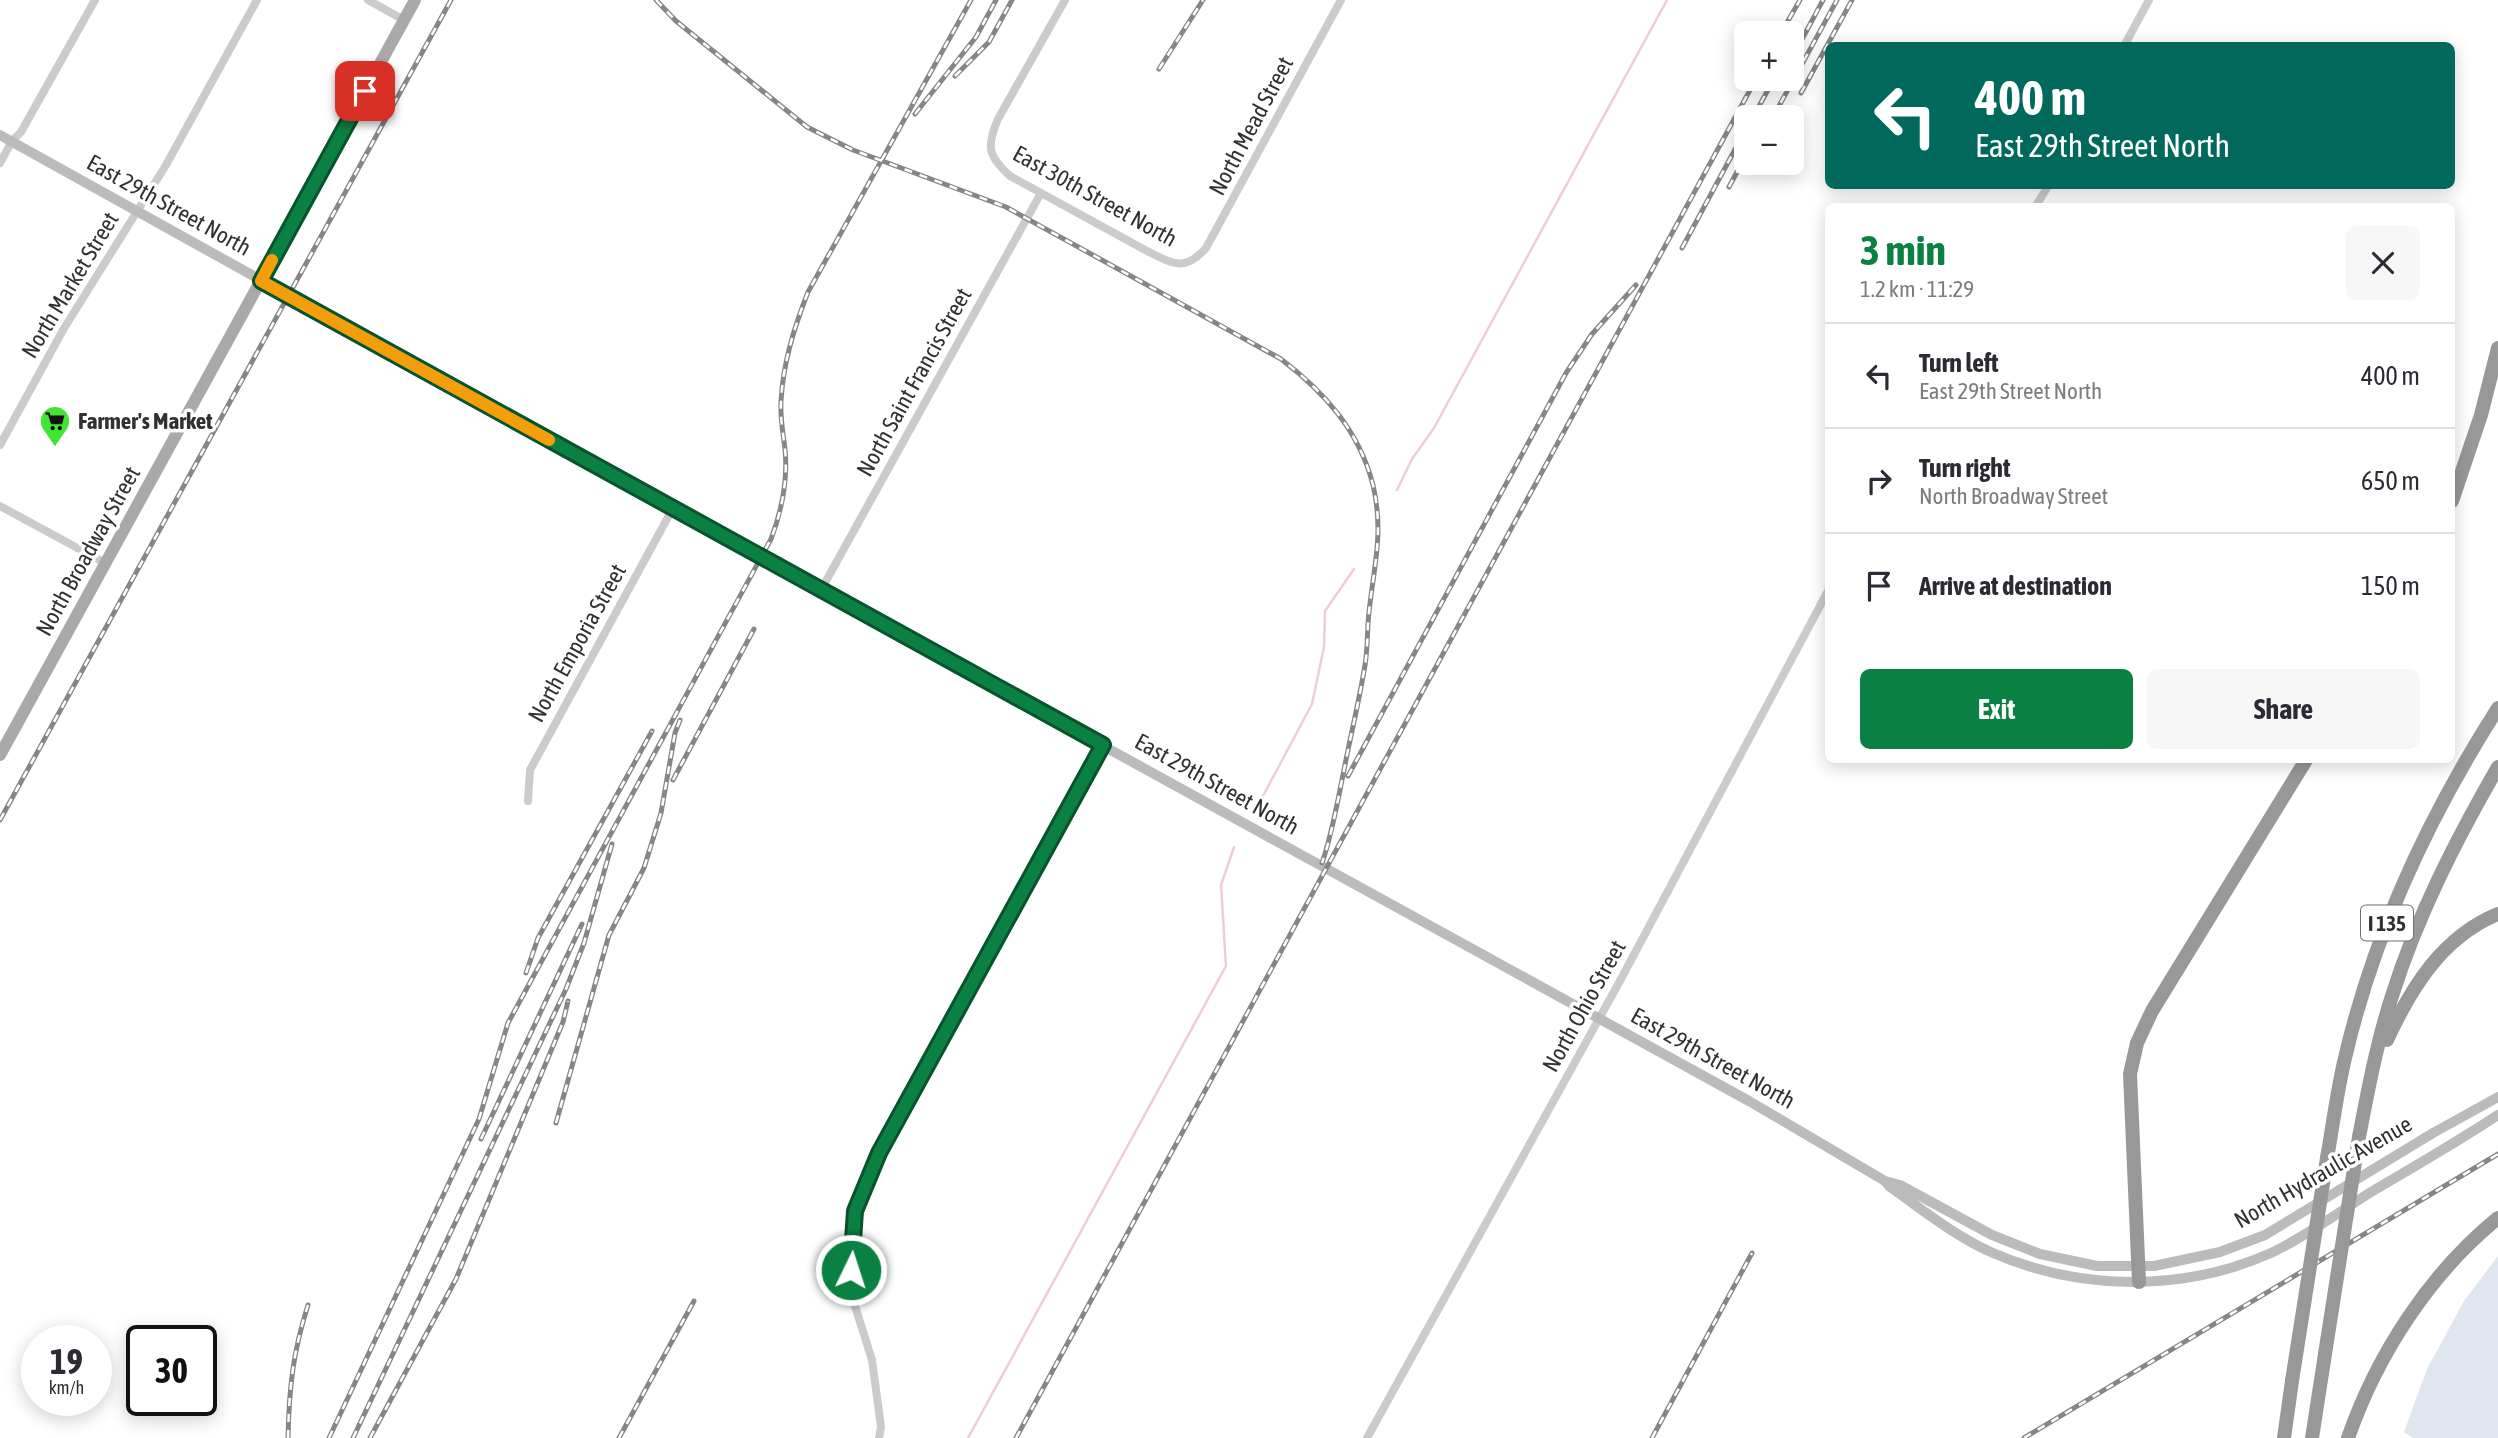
<!DOCTYPE html>
<meta charset="utf-8">
<style>
:root{--surface:#fff;--page:#f7f7f7;--text:#2b2b33;--muted:#7c7c81;--line:#e1e1e2;--accent:#0b8043}
body{margin:0;font-family:"Asap Condensed",sans-serif;background:var(--page);color:var(--text);height:100vh;display:flex;flex-direction:column;font-size:26px;white-space:nowrap}
*{box-sizing:border-box;margin:0}
p{font-size:23px;color:var(--muted)}
.icon{flex:none;width:38px;height:38px;fill:none;stroke:currentColor;stroke-width:2;stroke-linecap:round;stroke-linejoin:round}
.map{position:relative;flex:1;overflow:hidden}
.details{position:absolute;left:1825px;top:203px;width:630px;height:560px;display:flex;flex-direction:column;background:var(--surface);border-radius:10px;box-shadow:0 4px 18px #0003}
.details>*{flex:none}
.top-card{position:absolute;left:1825px;top:42px;width:630px;height:147px;border-radius:10px;box-shadow:0 4px 18px #0003;background:#00695c;color:#fff;overflow:hidden}
.fabs{position:absolute;left:1734px;top:21px;display:grid;gap:14px}
.fabs a{display:grid;place-items:center;width:70px;height:70px;border-radius:10px;background:var(--surface);box-shadow:0 4px 18px #0003;font-size:35px}
.speed{position:absolute;left:21px;top:1325px;display:flex;gap:14px;font-size:35px;font-weight:700;text-align:center}
.speed>*{display:grid;place-content:center;width:91px;height:91px;border-radius:50%;background:var(--surface);box-shadow:0 4px 18px #0003;line-height:1}
.speed small{font-size:18px;font-weight:400}
.speed .limit{border:4px solid #111;border-radius:10px;background:#fff;color:#111}
.pin{position:absolute;display:grid;place-items:center;width:60px;height:60px;color:#fff;margin:-30px;border-radius:14px;box-shadow:0 4px 10px #0006}
.me{position:absolute;width:77px;margin:-38px;rotate:4deg;stroke-linejoin:round;filter:drop-shadow(0 0 5px #0008)}
.turn{display:flex;align-items:center;gap:24px;height:147px;padding:0 35px;font-size:32px}
.turn .icon{width:91px;height:91px;stroke-width:2.5}
.turn b{display:block;font-size:49px;line-height:60px}
.round{display:grid;place-items:center;flex:none;width:74px;height:74px;border-radius:10px;background:var(--page)}
.summary{display:flex;align-items:center;justify-content:space-between;height:119px;padding:0 35px}
h1{font-size:42px;font-weight:700;line-height:52px;color:var(--accent)}
.cta{display:flex;gap:14px;margin-top:auto;padding:14px 35px}
.cta a{flex:1;height:80px;border-radius:10px;background:var(--accent);color:#fff;font-size:28px;font-weight:700;line-height:80px;text-align:center}
.cta a+a{background:var(--page);color:var(--text)}
ul{padding:0;list-style:none}
li{display:flex;align-items:center;gap:21px;height:105px;padding:0 35px;border-top:2px solid var(--line)}
li div{flex:1}
li b{display:block;font-size:26px}
li em{font-style:normal}
.map>svg:first-child{display:block}
.green{fill:#dfe6ed}
.lines{fill:none;stroke-linecap:round;stroke-linejoin:round}
.stream{stroke:#edccdf;stroke-width:2.5}
.street{stroke:#cbcbcb;stroke-width:8}
.secondary{stroke:#bbb;stroke-width:10}
.primary{stroke:#a9a9a9;stroke-width:12}
.highway{stroke:#989898;stroke-width:14}
.rail-casing{stroke:#868686;stroke-width:5}
.rail{stroke:#fff;stroke-width:2.5;stroke-dasharray:8;stroke-linecap:butt}
.highway-bridge{stroke:#989898;stroke-width:14}
.route-casing{stroke:#07532c;stroke-width:18}
.route{stroke:#0b8043;stroke-width:12}
.slow{stroke:#f59e0b;stroke-width:12}
.labels{text-anchor:middle;dominant-baseline:central;stroke-width:7;stroke-linejoin:round;paint-order:stroke}
.shield{fill:#fff;stroke:#6f6f6f;stroke-width:2}
.shield-label{font-size:21px;font-weight:bold;fill:#313131}
.street-label{font-size:23px;fill:#313131;stroke:#fff}
.poi-label{font-size:23px;font-weight:bold;fill:#313131;stroke:#fff;text-anchor:start}
</style>
<div class="map">
<svg width="2498" height="1438" viewBox="0 0 2498 1438">
<rect width="100%" height="100%" fill="#fff"/>
<path class="green" d="M 2498,1256 L 2498,1438 L 2413,1438 L 2404,1432 L 2427,1369 L 2464,1301 Z"/>
<g class="lines">
<path class="stream" d="M 1397,490 L 1412,459 L 1434,428 L 1667,0
M 1262,798 L 1312,704 L 1324,647 L 1325,611 L 1354,569
M 968,1438 L 1226,966 L 1221,885 L 1234,847"/>
<path class="street" d="M 368,0 L 404,20
M 1065,0 L 998,119 C 986,147 988,156 1010,176 L 1147,251 C 1173,264 1185,272 1206,248 L 1341,0
M 2124,46 L 2149,0
M 0,163 L 12,141 L 21,132 L 95,0
M 2036,206 L 2048,186
M 0,445 L 63,330 L 166,165 L 257,0
M 0,506 L 105,563
M 821,590 L 1041,193
M 528,801 L 530,770 L 673,508
M 879,1438 L 881,1427 L 872,1360 L 850,1290 L 855,1211 L 879,1153 L 1103,745
M 1367,1438 L 1621,979 L 1829,589"/>
<path class="secondary" d="M 0,135 L 696,522 L 1749,1101 L 1885,1181 L 1890,1187 C 1923,1210 1956,1237 1993,1253 C 2081,1291 2183,1292 2271,1253 C 2303,1238 2341,1211 2371,1192 C 2414,1167 2457,1142 2498,1115
M 1885,1181 L 1900,1185 L 1992,1235 L 2040,1254 L 2097,1266 L 2154,1266 L 2220,1252 L 2265,1235 L 2433,1133 L 2498,1097"/>
<path class="primary" d="M 0,755 L 415,0"/>
<path class="highway" d="M 2452,501 L 2481,415 L 2498,348
M 2387,1040 C 2411,988 2442,937 2498,914
M 2359,1137 C 2368,1090 2377,1042 2392,996 C 2417,916 2456,840 2498,767
M 2327,1158 C 2333,1125 2337,1091 2345,1058 C 2374,933 2429,816 2498,708
M 2139,1282 L 2130,1074 L 2137,1043 L 2152,1011 L 2306,760
M 2284,1438 L 2292,1381
M 2312,1438 L 2325,1354
M 2348,1438 C 2377,1355 2429,1274 2498,1218"/>
<g class="rail-casing">
<path id="rail" d="M 656,0 L 676,21 L 807,127 L 853,150 L 1006,207 L 1281,359 C 1324,392 1359,430 1373,485 C 1384,532 1374,566 1369,612 C 1367,629 1368,648 1365,665 C 1359,702 1350,738 1343,775 C 1337,804 1332,834 1322,863
M 1781,33 L 1800,0
M 1792,58 L 1823,0
M 1159,69 L 1203,0
M 955,76 L 989,42 L 1012,0
M 1801,93 L 1852,0
M 915,114 L 976,37 L 996,0
M 1753,117 L 1774,79
M 1773,117 L 1837,0
M 1729,187 L 1746,155
M 1682,248 L 1746,129
M 1348,776 L 1566,373 L 1592,334 L 1636,285
M 673,780 L 754,629
M 0,820 L 451,0
M 526,973 L 538,938 L 652,731
M 556,1123 L 609,935 L 644,868 L 661,813 L 675,733 L 680,720
M 481,1139 L 582,924
M 288,1438 C 289,1388 293,1352 308,1305
M 329,1438 L 479,1119 L 508,1023 L 771,539 C 782,510 788,480 785,449 C 783,433 780,418 781,401 C 783,363 794,328 808,292 L 971,0
M 353,1438 L 566,989 L 584,943 L 612,844
M 370,1438 L 456,1279 L 563,1022 L 568,1001
M 619,1438 L 694,1301
M 1016,1438 L 1756,79
M 1652,1438 L 1752,1253
M 2024,1438 L 2498,1154"/>
</g>
<use href="#rail" class="rail"/>
<path class="highway-bridge" d="M 2325,1354 L 2359,1137
M 2292,1381 L 2327,1158"/>
</g>
<g class="lines">
<g class="route-casing">
<path id="route" d="M 365,91 L 261,281 L 1103,745 L 879,1153 L 855,1211 L 851,1270"/>
</g>
<use href="#route" class="route"/>
<path class="slow" d="M 272,260 L 261,281 L 549,440"/>
</g>
<defs>
<g id="supermarket-pin" transform="scale(1.575)"><path d="M0 17L-7.5 6A9.5 9.5 0 1 1 7.5 6Z" fill="#40e535" stroke="#fff"/><path d="M-6-5.5h2.5l.6 2H6L4.5 2H-2.5L-4.4-4H-6ZM-1.5 3.2a1.3 1.3 0 1 0 .1 0ZM3 3.2a1.3 1.3 0 1 0 .1 0Z" fill="#111"/></g>
</defs>
<g fill-rule="evenodd">
<use href="#supermarket-pin" x="55" y="421"/>
</g>
<g class="labels">
<rect class="shield" x="2361" y="905.5" width="52" height="35" rx="5"/>
<g class="shield-label">
<text x="2387" y="923">I 135</text>
</g>
<g class="street-label">
<text transform="translate(1251 126) rotate(-62)">North Mead Street</text>
<text transform="translate(1095 196) rotate(29)">East 30th Street North</text>
<text transform="translate(169 205) rotate(29)">East 29th Street North</text>
<text transform="translate(70 285) rotate(-59)">North Market Street</text>
<text transform="translate(914 382) rotate(-61)">North Saint Francis Street</text>
<text transform="translate(88 551) rotate(-61)">North Broadway Street</text>
<text transform="translate(577 643) rotate(-61)">North Emporia Street</text>
<text transform="translate(1217 784) rotate(29)">East 29th Street North</text>
<text transform="translate(1584 1006) rotate(-61)">North Ohio Street</text>
<text transform="translate(1713 1058) rotate(29)">East 29th Street North</text>
<text transform="translate(2323 1172) rotate(-30)">North Hydraulic Avenue</text>
</g>
<g class="poi-label">
<text x="78" y="421">Farmer's Market</text>
</g>
</g>
</svg>
<div class="fabs">
<a>+</a>
<a>−</a>
</div>
<div class="speed"><div>19<small>km/h</small></div><div class="limit">30</div></div>
<div class="pin" style="left:365px;top:91px;background:#d93025"><svg class="icon" aria-label="arrive" viewBox="0 0 24 24"><path d="M6 21V4h12l-3 4 3 4H6"/></svg></div>
<svg class="me" style="left:851px;top:1270px" viewBox="-20 -20 40 40"><circle r="17" fill="#0b8043" stroke="#fff" stroke-width="3"/><path d="M0-11L8 9 0 5-8 9z" fill="#fff"/></svg>
<div class="top-card">
<div class="turn"><svg class="icon" aria-label="left" viewBox="0 0 24 24"><path d="M17 20v-9H6M10 6l-5 5 5 5"/></svg><div><b>400 m</b>East 29th Street North</div></div>
</div>
<section class="details">
<div class="summary"><div><h1>3 min</h1><p>1.2 km · 11:29</p></div><a class="round"><svg class="icon" aria-label="close" viewBox="0 0 24 24"><path d="M6 6l12 12M18 6L6 18"/></svg></a></div>
<ul>
<li><svg class="icon" aria-label="left" viewBox="0 0 24 24"><path d="M17 20v-9H6M10 6l-5 5 5 5"/></svg><div><b>Turn left</b><p>East 29th Street North</p></div><em>400 m</em></li>
<li><svg class="icon" aria-label="right" viewBox="0 0 24 24"><path d="M7 20v-9h11M14 6l5 5-5 5"/></svg><div><b>Turn right</b><p>North Broadway Street</p></div><em>650 m</em></li>
<li><svg class="icon" aria-label="arrive" viewBox="0 0 24 24"><path d="M6 21V4h12l-3 4 3 4H6"/></svg><div><b>Arrive at destination</b></div><em>150 m</em></li>
</ul>
<div class="cta"><a>Exit</a><a>Share</a></div>
</section>
</div>
